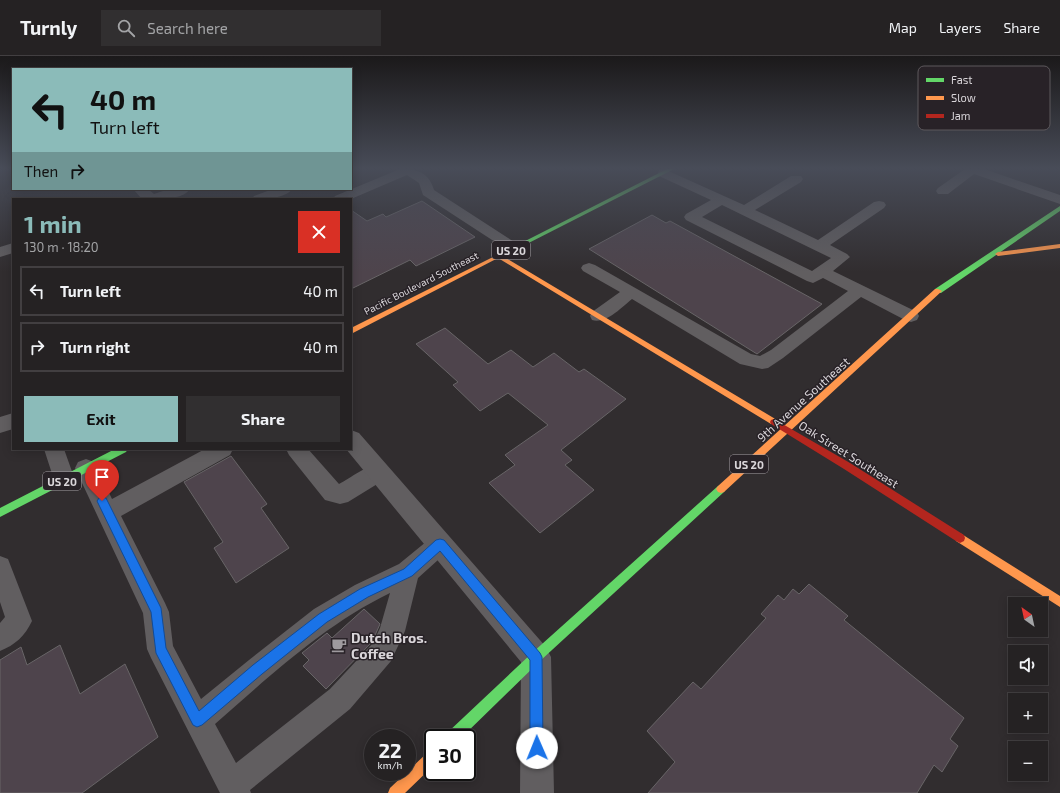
<!DOCTYPE html>
<meta charset="utf-8">
<style>
:root{--surface:#252223;--page:#312f30;--text:#f1f3f6;--muted:#a3a4a6;--line:#423f41;--accent:#8bbbb9}
body{margin:0;font-family:"Exo 2",sans-serif;background:var(--page);color:var(--text);height:100vh;display:flex;flex-direction:column;font-size:15px;white-space:nowrap}
*{box-sizing:border-box;margin:0}
p{font-size:13px;color:var(--muted)}
.icon{flex:none;width:22px;height:22px;fill:none;stroke:currentColor;stroke-width:2;stroke-linecap:round;stroke-linejoin:round}
.map{position:relative;flex:1;overflow:hidden}
.sheet{position:absolute;left:12px;top:142px;width:340px;height:252px;display:flex;flex-direction:column;background:var(--surface);border-radius:0px;box-shadow:0 2px 10px #0003,0 0 0 1px var(--line)}
.sheet>*{flex:none}
.guide{position:absolute;left:12px;top:12px;width:340px;height:122px;border-radius:0px;box-shadow:0 2px 10px #0003,0 0 0 1px var(--line);background:#8bbbb9;color:#111;overflow:hidden}
.needle{width:26px;rotate:327deg}
.buttons{position:absolute;left:1008px;top:541px;display:grid;gap:8px}
.buttons a{display:grid;place-items:center;width:40px;height:40px;border-radius:0px;background:var(--surface);box-shadow:0 2px 10px #0003,0 0 0 1px var(--line);font-size:20px}
.speed{position:absolute;left:364px;top:673px;display:flex;gap:8px;font-size:20px;font-weight:700;text-align:center}
.speed>*{display:grid;place-content:center;width:52px;height:52px;border-radius:50%;background:var(--surface);box-shadow:0 2px 10px #0003,0 0 0 1px var(--line);line-height:1}
.speed small{font-size:10px;font-weight:400}
.speed .limit{border:2px solid #111;border-radius:6px;background:#fff;color:#111}
.pin{position:absolute;display:grid;place-items:center;width:34px;height:34px;color:#fff;margin:-41px -17px;border-radius:50% 50% 50% 0;rotate:-45deg;box-shadow:0 0 4px #0007}
.pin .icon{rotate:45deg}
.me{position:absolute;width:44px;margin:-22px;rotate:359deg;stroke-linejoin:round;filter:drop-shadow(0 0 3px #0008)}
.turn{display:flex;align-items:center;gap:14px;height:84px;padding:0 12px;font-size:18px}
.turn .icon{width:52px;height:52px;stroke-width:2.5}
.turn b{display:block;font-size:28px;line-height:34px}
.then{display:flex;align-items:center;height:38px;padding:0 12px;background:#0003;gap:8px;font-size:15px}
.round{display:grid;place-items:center;flex:none;width:42px;height:42px;border-radius:0px;background:var(--page)}
.headline{display:flex;align-items:center;justify-content:space-between;height:68px;padding:0 12px}
h1{font-size:24px;font-weight:700;line-height:30px;color:var(--accent)}
.button{display:flex;gap:8px;margin-top:auto;padding:8px 12px}
.button a{flex:1;height:46px;border-radius:0px;background:var(--accent);color:#111;font-size:16px;font-weight:700;line-height:46px;text-align:center}
.button a+a{background:var(--page);color:var(--text)}
ul{padding:0;list-style:none}
li{display:flex;align-items:center;gap:12px;height:50px;margin:0 8px 6px;padding:0 4px;border:2px solid var(--line);border-radius:0px}
li div{flex:1}
li b{display:block;font-size:15px}
li em{font-style:normal}
header{display:flex;align-items:center;gap:24px;box-sizing:border-box;height:56px;padding:0 20px;background:var(--surface);border-bottom:1px solid var(--line)}
header strong{font-size:19px}
nav{display:flex;gap:22px;margin-inline-start:auto;font-size:14px}
.search{width:280px;height:36px;background:var(--page);display:flex;align-items:center;gap:10px;box-sizing:border-box;padding:0 14px;border-radius:0px;color:var(--muted);font-size:15px}
.map>svg:first-child{display:block}
.building{fill:#4e444c;stroke:#686567}
.lines{fill:none;stroke-linecap:round;stroke-linejoin:round}
.lane{fill:#615e60;fill-rule:evenodd}
.street{fill:#615e60;fill-rule:evenodd}
.fast{fill:#63d668;fill-rule:evenodd}
.slow{fill:#ff974d;fill-rule:evenodd}
.jam{fill:#b3261e;fill-rule:evenodd}
.route{fill:#1a73e8;stroke:#114b97}
.labels{text-anchor:middle;dominant-baseline:central;stroke-width:3;stroke-linejoin:round;paint-order:stroke}
.far-street-label{font-size:10px;fill:#d9d5d9;stroke:#282227}
.shield{fill:#282227;stroke:#a49fa4;stroke-width:1}
.shield-label{font-size:11px;font-weight:bold;fill:#d9d5d9}
.street-label{font-size:12px;fill:#d9d5d9;stroke:#282227}
.near-poi-label{font-size:14px;font-weight:bold;fill:#d9d5d9;stroke:#282227;text-anchor:start}
.key{fill:#282227;stroke:#5d585c;stroke-width:1}
.key-label{font-size:11px;fill:#d9d5d9}
</style>
<header>
<strong>Turnly</strong>
<div class="search"><svg class="icon" aria-label="search" viewBox="0 0 24 24"><circle cx="10" cy="10" r="6"/><path d="M15 15l6 6"/></svg>Search here</div>
<nav><a>Map</a><a>Layers</a><a>Share</a></nav>
</header>
<div class="map">
<svg width="1060" height="737" viewBox="0 0 1060 737">
<rect width="100%" height="100%" fill="#312d2f"/>
<path class="building" d="M 422,145 L 475,181 L 416,210 L 410,204 L 351,233 L 351,154 L 367,165 L 383,158 L 386,161 Z
M 652,159 L 666,167 L 670,165 L 822,248 L 757,298 L 589,193 Z
M 445,272 L 488,308 L 511,294 L 533,311 L 554,297 L 579,316 L 584,313 L 626,343 L 561,394 L 572,404 L 565,409 L 594,434 L 540,477 L 489,427 L 515,409 L 505,399 L 548,369 L 508,337 L 480,355 L 453,329 L 458,326 L 416,288 Z
M 231,400 L 267,448 L 261,452 L 289,492 L 236,527 L 214,492 L 223,486 L 184,426 Z
M 809,528 L 848,560 L 844,564 L 964,662 L 950,683 L 958,690 L 942,716 L 934,709 L 917,737 L 648,737 L 675,706 L 647,675 L 693,626 L 701,633 L 766,562 L 761,558 L 778,539 L 784,544 L 793,533 L 799,538 Z
M 364,553 L 380,568 L 372,586 L 326,633 L 303,610 L 309,604 L 302,597 L 327,577 L 332,582 Z
M 60,589 L 80,638 L 125,608 L 158,681 L 82,737 L 0,737 L 0,604 L 21,591 L 27,609 Z"/>
<g class="lines">
<path class="lane" d="M 400,113 C 417,113 429,116 434,134 L 519,189 L 522,192 L 519,195 L 514,197 L 509,195 L 423,139 L 419,127 L 407,119 L 351,143 L 333,143 L 335,140 Z
M 664,113 L 744,149 L 791,120 L 801,120 L 803,123 L 801,126 L 755,154 L 818,184 L 874,146 L 879,145 L 884,146 L 886,149 L 884,152 L 830,189 L 847,198 L 850,201 L 833,215 L 917,256 L 919,260 L 917,264 L 911,266 L 905,264 L 861,241 L 783,302 L 768,312 L 762,313 L 740,308 L 632,243 C 621,252 606,268 592,264 L 590,260 L 592,256 L 620,236 L 583,215 L 581,212 L 583,209 L 589,207 L 595,209 L 751,298 L 760,300 L 771,294 L 848,235 L 823,222 L 813,227 L 807,225 L 686,164 L 684,161 L 686,158 L 711,144 L 659,120 L 658,117 L 659,114 ZM 722,149 L 831,202 L 812,215 L 702,161 Z
M 965,113 L 984,113 L 1060,139 L 1060,148 L 974,118 L 948,138 L 938,138 L 936,135 L 938,132 Z
M 273,133 L 292,133 C 285,143 263,143 252,143 L 254,140 Z
M 13,357 L 13,373 L 0,377 L 0,361 Z
M 44,393 L 64,393 L 75,424 L 72,430 L 64,433 L 56,430 Z
M 205,393 L 233,393 L 230,399 L 121,460 L 165,547 L 169,556 L 173,590 L 201,643 L 249,604 L 314,553 L 355,529 L 399,508 L 432,481 L 440,477 L 448,481 L 452,488 L 448,495 L 418,522 L 405,575 L 391,605 L 350,653 L 250,734 L 251,737 L 220,737 L 151,602 L 147,593 L 143,557 L 75,412 L 78,406 L 86,403 L 94,406 L 112,443 ZM 390,537 L 380,572 L 373,587 L 330,633 L 236,707 L 215,668 C 270,620 324,569 390,537 Z
M 286,393 L 308,393 L 339,428 C 353,421 371,404 387,410 L 390,416 L 387,422 L 348,446 L 340,448 L 325,444 L 289,399 Z
M 0,500 L 8,503 L 32,565 C 25,580 15,589 0,595 L 0,567 L 5,561 L 0,546 Z"/>
<path class="street" d="M 133,133 L 148,133 L 154,138 L 169,133 L 190,133 C 182,145 155,143 142,143 Z
M 13,187 L 13,197 L 0,201 L 0,191 Z
M 351,374 L 359,377 L 546,591 L 551,601 L 554,737 L 520,737 L 521,606 L 346,393 L 351,393 Z"/>
<path class="fast" d="M 667,113 L 674,113 L 497,203 L 493,203 L 492,202 Z
M 1060,150 L 1060,155 L 941,237 L 935,237 L 935,233 Z
M 115,393 L 128,393 L 126,396 L 0,461 L 0,452 Z
M 721,429 L 724,430 L 726,433 L 724,436 L 540,605 L 461,682 L 446,682 L 447,677 L 532,597 L 718,430 Z"/>
<path class="slow" d="M 1060,188 L 1060,192 L 998,200 L 995,198 L 998,196 Z
M 499,198 L 777,364 L 778,366 L 777,368 L 771,368 L 498,202 L 351,278 L 351,272 Z
M 935,233 L 938,233 L 942,235 L 724,436 L 721,437 L 718,436 L 716,433 L 718,430 Z
M 960,477 L 1060,540 L 1060,551 L 956,485 L 955,482 L 956,479 Z
M 433,694 L 433,710 L 405,737 L 388,737 L 390,732 L 428,696 Z"/>
<path class="jam" d="M 774,363 L 850,407 L 964,479 L 965,482 L 964,485 L 960,487 L 956,485 L 844,413 L 771,368 L 770,366 L 771,364 Z"/>
</g>
<linearGradient id="sky" x2="0" y2="1"><stop stop-color="#1b191a"/><stop offset="0.52" stop-color="#484c58"/><stop offset="1" stop-color="#484c58" stop-opacity="0"/></linearGradient>
<rect width="1060" height="216" fill="url(#sky)"/>
<path class="route" d="M 102,441 L 106,442 L 161,552 L 166,592 L 199,655 L 253,609 L 319,558 L 360,533 L 404,513 L 436,484 L 440,483 L 444,484 L 540,597 L 542,601 L 543,692 L 541,696 L 537,698 L 532,696 L 530,692 L 530,604 L 440,495 L 412,520 L 368,541 L 327,566 L 262,618 L 202,669 L 197,671 L 193,669 L 156,597 L 151,556 L 97,445 L 99,442 Z"/>
<defs>
<g id="cafe-bare" transform="scale(1.2)"><path d="M-5.5-4.5H6V0H3Q3 3.5 0 3.5H-2.5Q-5.5 3.5-5.5 0ZM3-3.2v2h1.7v-2ZM-6 4.5H4V6H-6Z" fill="#9e9a9e" stroke="#282227" stroke-width="2.5" paint-order="stroke"/></g>
</defs>
<g fill-rule="evenodd">
<use href="#cafe-bare" x="339" y="589"/>
</g>
<g class="labels">
<g class="far-street-label">
<text transform="translate(421 227) rotate(-27)">Pacific Boulevard Southeast</text>
</g>
<g class="shield">
<rect x="492" y="185" width="38" height="18" rx="3"/>
<rect x="730" y="399" width="38" height="18" rx="3"/>
<rect x="43" y="416" width="38" height="18" rx="3"/>
</g>
<g class="shield-label">
<text x="511" y="194">US 20</text>
<text x="749" y="408">US 20</text>
<text x="62" y="425">US 20</text>
</g>
<g class="street-label">
<text transform="translate(803 343) rotate(-42)">9th Avenue Southeast</text>
<text transform="translate(849 398) rotate(32)">Oak Street Southeast</text>
</g>
<g class="near-poi-label">
<text x="351" y="581">Dutch Bros.<tspan x="351" dy="16">Coffee</tspan></text>
</g>
</g>
<rect x="918" y="10" width="132" height="64" rx="6" class="key"/>
<rect x="926" y="22" width="18" height="4" fill="#63d668"/>
<rect x="926" y="40" width="18" height="4" fill="#ff974d"/>
<rect x="926" y="58" width="18" height="4" fill="#b3261e"/>
<g class="key-label">
<text x="951" y="28">Fast</text>
<text x="951" y="46">Slow</text>
<text x="951" y="64">Jam</text>
</g>
</svg>
<div class="buttons">
<a><svg class="needle" viewBox="-14 -14 28 28"><path d="M0-13l5 13h-10z" fill="#e53935"/><path d="M0 13l5-13h-10z" fill="#a3a4a6"/></svg></a>
<a><svg class="icon" aria-label="sound" viewBox="0 0 24 24"><path d="M4 9h4l5-4v14l-5-4H4zM17 9q2 3 0 6"/></svg></a>
<a>+</a>
<a>−</a>
</div>
<div class="speed"><div>22<small>km/h</small></div><div class="limit">30</div></div>
<div class="pin" style="left:102px;top:445px;background:#d93025"><svg class="icon" aria-label="arrive" viewBox="0 0 24 24"><path d="M6 21V4h12l-3 4 3 4H6"/></svg></div>
<svg class="me" style="left:537px;top:692px" viewBox="-20 -20 40 40"><circle r="19" fill="#fff"/><path d="M0-13L10 11 0 6-10 11z" fill="#1a73e8"/></svg>
<div class="guide">
<div class="turn"><svg class="icon" aria-label="left" viewBox="0 0 24 24"><path d="M17 20v-9H6M10 6l-5 5 5 5"/></svg><div><b>40 m</b>Turn left</div></div>
<div class="then">Then<svg class="icon" aria-label="right" viewBox="0 0 24 24"><path d="M7 20v-9h11M14 6l5 5-5 5"/></svg></div>
</div>
<section class="sheet">
<div class="headline"><div><h1>1 min</h1><p>130 m · 18:20</p></div><a class="round" style="background:#d93025;color:#fff"><svg class="icon" aria-label="close" viewBox="0 0 24 24"><path d="M6 6l12 12M18 6L6 18"/></svg></a></div>
<ul>
<li><svg class="icon" aria-label="left" viewBox="0 0 24 24"><path d="M17 20v-9H6M10 6l-5 5 5 5"/></svg><div><b>Turn left</b></div><em>40 m</em></li>
<li><svg class="icon" aria-label="right" viewBox="0 0 24 24"><path d="M7 20v-9h11M14 6l5 5-5 5"/></svg><div><b>Turn right</b></div><em>40 m</em></li>
</ul>
<div class="button"><a>Exit</a><a>Share</a></div>
</section>
</div>
